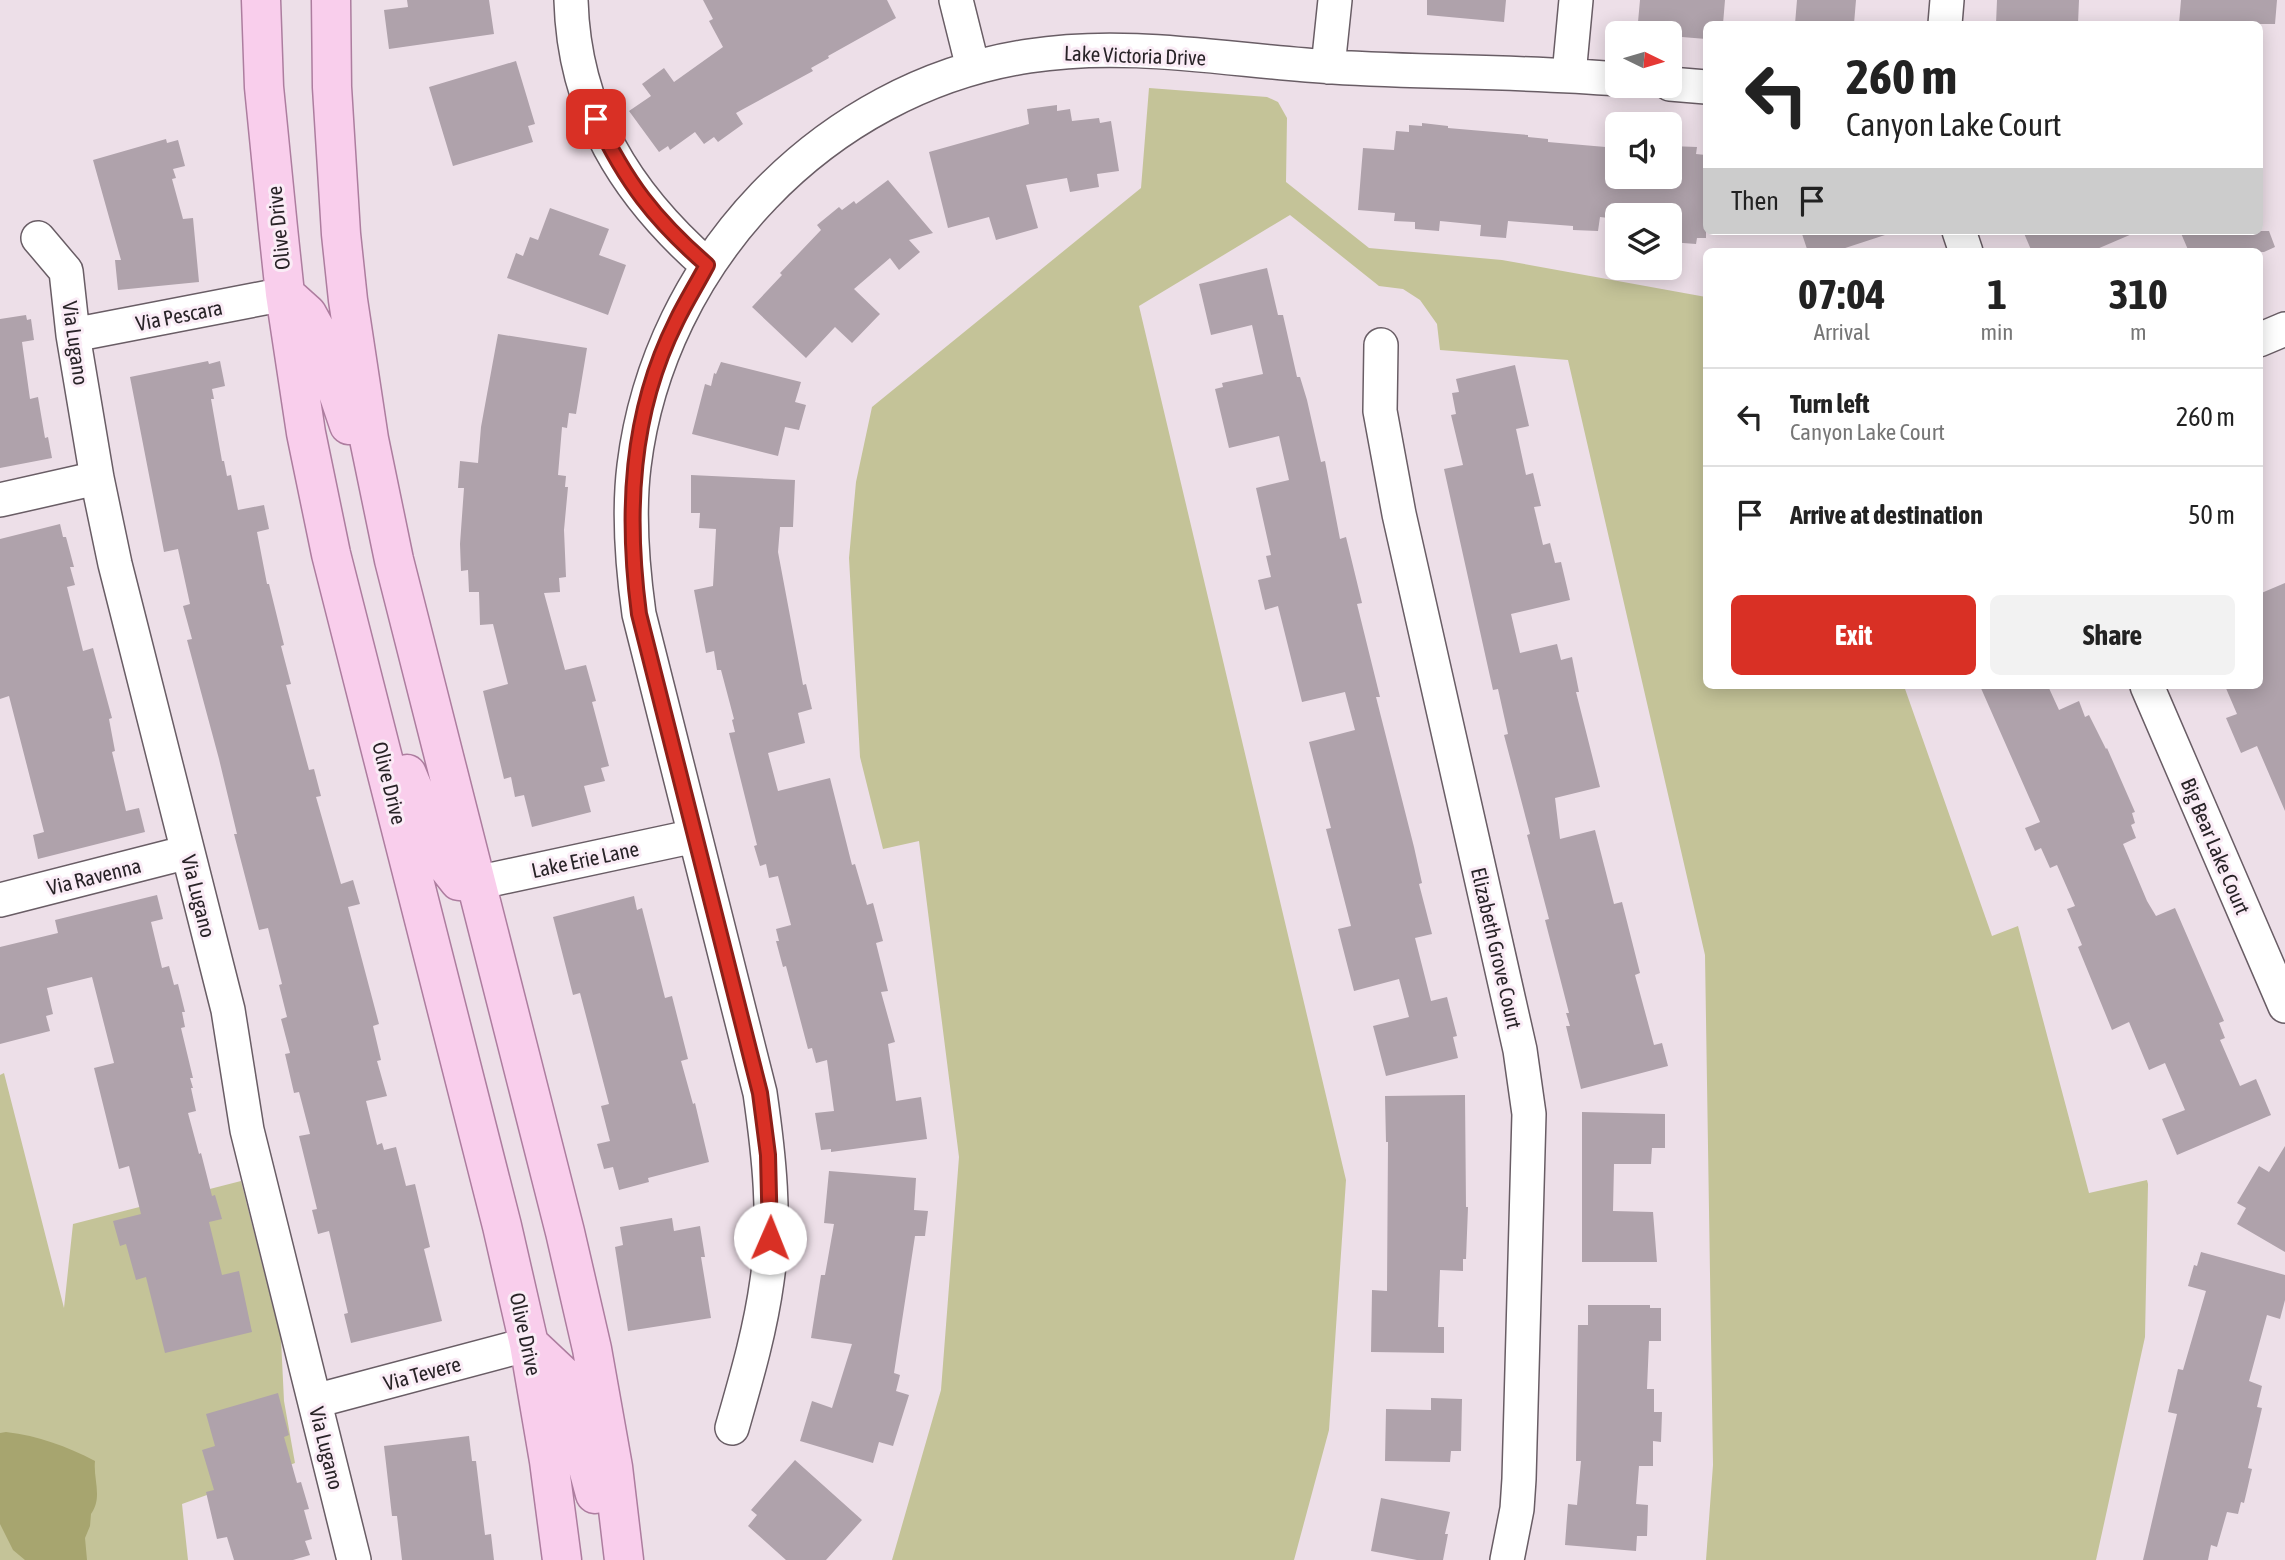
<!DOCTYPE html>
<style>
:root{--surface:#fff;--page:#f2f2f2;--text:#222;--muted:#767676;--line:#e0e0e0;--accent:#d93025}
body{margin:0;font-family:"Asap Condensed",sans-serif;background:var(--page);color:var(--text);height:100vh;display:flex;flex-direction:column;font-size:26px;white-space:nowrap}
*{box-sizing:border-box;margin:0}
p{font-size:23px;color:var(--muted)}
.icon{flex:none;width:38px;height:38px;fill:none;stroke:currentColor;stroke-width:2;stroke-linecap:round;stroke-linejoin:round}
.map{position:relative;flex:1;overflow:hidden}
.sheet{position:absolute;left:1703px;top:248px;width:560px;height:441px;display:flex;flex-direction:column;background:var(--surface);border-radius:10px;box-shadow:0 4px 18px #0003}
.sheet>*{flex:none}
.guide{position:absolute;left:1703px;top:21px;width:560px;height:214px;border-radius:10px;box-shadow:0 4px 18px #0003;background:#fff;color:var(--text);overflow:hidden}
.needle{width:46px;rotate:95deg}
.tools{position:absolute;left:1605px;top:21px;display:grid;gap:14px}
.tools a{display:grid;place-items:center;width:77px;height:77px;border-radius:10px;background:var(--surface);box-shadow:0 4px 18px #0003;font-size:35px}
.pin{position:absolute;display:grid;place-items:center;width:60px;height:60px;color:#fff;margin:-30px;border-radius:14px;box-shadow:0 4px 10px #0006}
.me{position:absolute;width:77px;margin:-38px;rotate:1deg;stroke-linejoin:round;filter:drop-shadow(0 0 5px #0008)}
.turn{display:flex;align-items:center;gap:24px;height:147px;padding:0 28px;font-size:32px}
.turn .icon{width:91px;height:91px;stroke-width:2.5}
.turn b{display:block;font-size:49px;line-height:60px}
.then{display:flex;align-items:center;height:66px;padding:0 28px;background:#0003;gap:14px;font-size:26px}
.eta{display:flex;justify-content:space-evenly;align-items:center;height:119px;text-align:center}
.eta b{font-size:42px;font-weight:700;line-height:49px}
.button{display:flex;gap:14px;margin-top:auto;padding:14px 28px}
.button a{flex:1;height:80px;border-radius:10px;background:var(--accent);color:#fff;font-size:28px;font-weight:700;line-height:80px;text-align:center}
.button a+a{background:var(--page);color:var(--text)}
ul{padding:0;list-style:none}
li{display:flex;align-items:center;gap:21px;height:98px;padding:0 28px;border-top:2px solid var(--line)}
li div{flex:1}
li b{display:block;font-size:26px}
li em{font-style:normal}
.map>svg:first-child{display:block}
.green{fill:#c4c398}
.water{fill:#a7a56f}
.building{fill:#afa2ab}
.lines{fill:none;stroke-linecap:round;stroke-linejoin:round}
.minor-casing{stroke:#695d65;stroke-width:36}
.major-casing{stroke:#ad7d9f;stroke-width:41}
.minor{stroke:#fff;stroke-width:33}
.major{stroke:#f9ceec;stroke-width:38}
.route-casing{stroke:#8d1f18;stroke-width:18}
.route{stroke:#d93025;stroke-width:12}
.labels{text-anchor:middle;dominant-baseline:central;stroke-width:6;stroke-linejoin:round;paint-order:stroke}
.street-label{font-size:21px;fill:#282327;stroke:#faecf6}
</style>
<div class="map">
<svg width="2285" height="1560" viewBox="0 0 2285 1560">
<rect width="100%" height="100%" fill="#eddfe8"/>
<path class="green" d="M 1149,88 L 1267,97 L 1278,102 L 1287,118 L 1286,182 L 1369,248 L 1502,260 L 1706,297 L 1706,686 L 1904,686 L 1992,936 L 2018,926 L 2089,1193 L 2147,1180 L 2148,1184 L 2145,1337 L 2096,1560 L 1706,1560 L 1713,1465 L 1705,955 L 1568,360 L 1440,350 L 1437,324 L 1420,300 L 1403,289 L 1379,286 L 1290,215 L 1139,306 L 1346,1180 L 1329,1430 L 1294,1560 L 892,1560 L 941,1390 L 959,1157 L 919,841 L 883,849 L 860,757 L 849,558 L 856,482 L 872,407 L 1141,188 Z
M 4,1073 L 64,1308 L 73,1224 L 241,1181 L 281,1339 L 284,1401 L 295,1463 L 182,1504 L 188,1560 L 0,1560 L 0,1075 Z"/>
<path class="water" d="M 6,1432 C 39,1436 66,1446 95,1461 C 93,1479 103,1497 91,1514 L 90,1526 L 85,1538 L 87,1560 L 25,1560 L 13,1550 L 0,1524 L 0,1433 Z"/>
<path class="building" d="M 407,0 L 489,0 L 494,34 L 389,49 L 384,10 L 408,7 Z
M 703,0 L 887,0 L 896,18 L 828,56 L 829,58 L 811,68 L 813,71 L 736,113 L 743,124 L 718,142 L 714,137 L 704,144 L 695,132 L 670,150 L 668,146 L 659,152 L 629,111 L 651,96 L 642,84 L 664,68 L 674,82 L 723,47 L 709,21 L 713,19 Z
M 1427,0 L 1506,0 L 1504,22 L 1427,15 Z
M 1640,0 L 1725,0 L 1723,24 L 1706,24 L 1706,39 L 1670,36 L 1670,33 L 1637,33 Z
M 1797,0 L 1856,0 L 1854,24 L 1795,24 Z
M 1997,0 L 2079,0 L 2078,24 L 1996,24 Z
M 2181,0 L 2277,0 L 2275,24 L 2179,24 Z
M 516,61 L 535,124 L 528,126 L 533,142 L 453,166 L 429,87 Z
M 1057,105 L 1057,111 L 1070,109 L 1072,121 L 1099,118 L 1100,123 L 1111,121 L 1119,171 L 1097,174 L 1099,187 L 1070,192 L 1067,178 L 1026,185 L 1038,228 L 996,240 L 989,217 L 948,228 L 929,152 L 1029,124 L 1027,109 Z
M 1422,123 L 1448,126 L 1448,128 L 1528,135 L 1528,137 L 1548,139 L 1548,142 L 1617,148 L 1617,177 L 1670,177 L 1670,146 L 1697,147 L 1696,154 L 1706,155 L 1706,238 L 1697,238 L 1696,244 L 1670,242 L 1670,215 L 1617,215 L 1617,219 L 1600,217 L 1598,231 L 1573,230 L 1573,226 L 1508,221 L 1506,238 L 1480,236 L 1481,225 L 1440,221 L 1439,231 L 1415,229 L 1415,222 L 1394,221 L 1395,213 L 1358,210 L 1363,148 L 1394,150 L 1396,131 L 1409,132 L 1409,125 L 1422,126 Z
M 166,139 L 167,143 L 178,140 L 185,166 L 173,169 L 176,178 L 172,179 L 183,219 L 193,218 L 199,282 L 118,290 L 115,260 L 121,260 L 93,160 Z
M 888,180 L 933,233 L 909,240 L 920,252 L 899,270 L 890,258 L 854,289 L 880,314 L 852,343 L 835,327 L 806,358 L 752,307 L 782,275 L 780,273 L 821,230 L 817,225 L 839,207 L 842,210 L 854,201 L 856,204 Z
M 550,208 L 609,229 L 599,255 L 626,265 L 608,315 L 507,278 L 516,253 L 523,256 L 530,237 L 538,240 Z
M 1801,231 L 1884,231 L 1885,235 L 1833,252 L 1808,252 Z
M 2023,231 L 2139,231 L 2090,252 L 2032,252 Z
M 2180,231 L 2269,231 L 2275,247 L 2264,252 L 2189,252 Z
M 1267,268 L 1278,315 L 1283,315 L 1297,377 L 1300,377 L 1307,400 L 1321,462 L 1325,461 L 1340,539 L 1346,537 L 1362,603 L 1357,604 L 1380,697 L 1376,697 L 1414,847 L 1422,883 L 1419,884 L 1432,934 L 1415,938 L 1431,1001 L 1447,997 L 1457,1036 L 1453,1037 L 1458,1058 L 1386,1076 L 1373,1026 L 1409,1017 L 1399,979 L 1354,991 L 1338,929 L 1351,926 L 1326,829 L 1331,828 L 1309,742 L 1355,730 L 1345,692 L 1302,702 L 1278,606 L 1265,610 L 1258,580 L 1271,577 L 1266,556 L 1271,555 L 1256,488 L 1289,480 L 1279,436 L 1229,448 L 1215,389 L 1223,387 L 1222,383 L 1263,374 L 1252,325 L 1211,335 L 1199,284 Z
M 26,315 L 27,320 L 31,319 L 34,340 L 22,342 L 30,399 L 38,397 L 45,438 L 48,437 L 52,458 L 0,468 L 0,319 Z
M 498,334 L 587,348 L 576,414 L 569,413 L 567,428 L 562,427 L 558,475 L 566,476 L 565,487 L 568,487 L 564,530 L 566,577 L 559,578 L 560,592 L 544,593 L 565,670 L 586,665 L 596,701 L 592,702 L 609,766 L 601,768 L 605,781 L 584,786 L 591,812 L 532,827 L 524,795 L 515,797 L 511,777 L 504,779 L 483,691 L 508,684 L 493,624 L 480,625 L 479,592 L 469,592 L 468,570 L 461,571 L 460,544 L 464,488 L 458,488 L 460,461 L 478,463 L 481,427 Z
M 208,361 L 209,364 L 220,361 L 225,386 L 212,389 L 214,399 L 211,399 L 222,461 L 224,461 L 227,476 L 231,475 L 238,510 L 264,505 L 269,529 L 257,532 L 267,584 L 269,584 L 284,645 L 281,646 L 291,684 L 286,685 L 309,770 L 314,769 L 321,796 L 316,797 L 341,884 L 353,880 L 360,904 L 348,907 L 379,1024 L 373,1026 L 381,1060 L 377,1061 L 387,1096 L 366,1101 L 377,1145 L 382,1143 L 384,1150 L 396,1147 L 406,1186 L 415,1184 L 430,1247 L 424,1249 L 442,1321 L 351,1343 L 344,1314 L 348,1313 L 329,1231 L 318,1234 L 312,1210 L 317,1209 L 299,1136 L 310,1134 L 299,1092 L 294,1093 L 285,1054 L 290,1053 L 281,1019 L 287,1017 L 279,985 L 282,984 L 268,928 L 259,930 L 234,834 L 237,834 L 219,759 L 187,640 L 192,639 L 183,606 L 190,604 L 178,549 L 164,552 L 130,377 Z
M 721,362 L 801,382 L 795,402 L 806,405 L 799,430 L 785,427 L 778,456 L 692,434 L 705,384 L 711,386 L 714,373 L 716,374 Z
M 1515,365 L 1529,426 L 1516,429 L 1526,475 L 1533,473 L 1541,506 L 1534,507 L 1543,545 L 1550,543 L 1555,563 L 1561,562 L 1570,600 L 1511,614 L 1520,653 L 1557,644 L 1561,660 L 1572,657 L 1579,692 L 1576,692 L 1600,787 L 1555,798 L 1560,839 L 1595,830 L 1614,904 L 1622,902 L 1640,973 L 1635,975 L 1654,1045 L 1662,1043 L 1668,1066 L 1581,1089 L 1566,1026 L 1570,1026 L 1566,1013 L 1569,1013 L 1545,920 L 1549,919 L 1527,835 L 1530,834 L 1504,735 L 1508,734 L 1498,689 L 1493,690 L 1444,469 L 1463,465 L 1451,415 L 1456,414 L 1452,393 L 1459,392 L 1456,379 Z
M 691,475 L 795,480 L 793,527 L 780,527 L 778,552 L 803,685 L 806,684 L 812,709 L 798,713 L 805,743 L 768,753 L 778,791 L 830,778 L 852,865 L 855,864 L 867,905 L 873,903 L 883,941 L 876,943 L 888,991 L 881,992 L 895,1042 L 888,1044 L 896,1101 L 921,1097 L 927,1139 L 831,1152 L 831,1149 L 821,1150 L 815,1113 L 834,1111 L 827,1060 L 816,1063 L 812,1048 L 808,1049 L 786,966 L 783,967 L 776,941 L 779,941 L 776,929 L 791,925 L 778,876 L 769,878 L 766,864 L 760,866 L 754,846 L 757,845 L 729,733 L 735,732 L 732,720 L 734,719 L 721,670 L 717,670 L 714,651 L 706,653 L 694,590 L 713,586 L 716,529 L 699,528 L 700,513 L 691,513 Z
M 60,524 L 63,537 L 66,537 L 74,567 L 70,567 L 75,585 L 67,587 L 83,651 L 93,648 L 112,718 L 109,719 L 115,751 L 112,752 L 126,811 L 139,808 L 145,832 L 38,859 L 33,835 L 44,832 L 9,696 L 0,699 L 0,539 Z
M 2285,583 L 2285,811 L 2257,746 L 2241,753 L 2226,718 L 2237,714 L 2225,686 L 2259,686 L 2259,594 Z
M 1980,686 L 2048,686 L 2059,710 L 2079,701 L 2085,717 L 2089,715 L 2106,749 L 2107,748 L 2135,812 L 2132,813 L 2135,823 L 2131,825 L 2136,838 L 2123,844 L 2147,901 L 2156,916 L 2175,908 L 2224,1021 L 2219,1023 L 2225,1038 L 2220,1040 L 2240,1086 L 2256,1079 L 2271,1115 L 2177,1155 L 2162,1119 L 2185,1110 L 2165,1063 L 2149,1070 L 2129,1022 L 2112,1030 L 2078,947 L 2082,945 L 2067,909 L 2075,906 L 2057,865 L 2050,868 L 2041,848 L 2035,851 L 2025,828 L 2040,822 Z
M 157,895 L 163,919 L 151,922 L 162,968 L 169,966 L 174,985 L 178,984 L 185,1012 L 182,1012 L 185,1027 L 181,1028 L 193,1078 L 190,1078 L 193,1088 L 191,1088 L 196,1111 L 188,1113 L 199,1154 L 201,1153 L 212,1196 L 215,1195 L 222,1219 L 209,1222 L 222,1275 L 239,1271 L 252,1332 L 165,1353 L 146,1277 L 136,1280 L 126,1244 L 120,1246 L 113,1221 L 141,1214 L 129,1166 L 119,1169 L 94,1068 L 114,1063 L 92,977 L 47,988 L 53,1014 L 46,1016 L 50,1031 L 0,1044 L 0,947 L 58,933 L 55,920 Z
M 634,896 L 637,910 L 642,908 L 665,998 L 672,996 L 688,1059 L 681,1061 L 693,1104 L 695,1103 L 709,1162 L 648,1178 L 649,1182 L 619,1190 L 613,1167 L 604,1169 L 597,1144 L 610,1141 L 601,1106 L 609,1104 L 580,993 L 573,995 L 553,917 Z
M 1465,1095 L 1466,1207 L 1468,1207 L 1466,1259 L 1463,1259 L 1463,1271 L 1440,1270 L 1438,1327 L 1444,1327 L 1444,1353 L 1371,1352 L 1372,1290 L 1387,1291 L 1388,1142 L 1386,1142 L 1385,1096 Z
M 1582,1112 L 1665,1114 L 1665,1148 L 1652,1148 L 1651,1164 L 1614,1164 L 1613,1211 L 1653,1212 L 1657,1262 L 1582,1262 Z
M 2285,1146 L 2285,1252 L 2237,1224 L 2246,1208 L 2237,1203 L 2259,1166 L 2269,1172 Z
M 829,1171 L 916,1178 L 914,1210 L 928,1211 L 925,1236 L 915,1236 L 894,1373 L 900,1375 L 896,1391 L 909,1395 L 893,1446 L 879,1442 L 873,1463 L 800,1441 L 812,1401 L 832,1408 L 852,1344 L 811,1338 L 821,1275 L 825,1275 L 834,1224 L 824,1223 Z
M 672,1218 L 674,1231 L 700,1226 L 705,1257 L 701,1257 L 711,1318 L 628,1331 L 615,1247 L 623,1245 L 620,1227 Z
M 2201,1252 L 2285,1275 L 2285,1300 L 2280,1319 L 2267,1315 L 2249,1381 L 2262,1386 L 2257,1407 L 2262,1408 L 2248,1468 L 2252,1469 L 2244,1503 L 2241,1502 L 2238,1514 L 2227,1512 L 2217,1547 L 2211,1545 L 2208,1560 L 2143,1560 L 2177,1414 L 2168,1412 L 2178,1369 L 2183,1370 L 2206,1291 L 2188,1286 L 2194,1265 L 2197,1266 Z
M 1588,1305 L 1650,1305 L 1650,1308 L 1661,1308 L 1661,1341 L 1649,1341 L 1647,1389 L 1654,1389 L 1654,1412 L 1662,1412 L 1661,1442 L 1653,1441 L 1653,1466 L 1639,1466 L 1636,1504 L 1648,1505 L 1647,1536 L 1637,1536 L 1636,1551 L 1565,1545 L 1568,1504 L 1577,1505 L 1581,1461 L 1576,1461 L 1578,1325 L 1588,1325 Z
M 278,1393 L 289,1435 L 284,1437 L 297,1483 L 301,1482 L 309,1509 L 304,1510 L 312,1539 L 305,1541 L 310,1555 L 293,1560 L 234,1560 L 227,1537 L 217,1539 L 206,1492 L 214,1490 L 202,1450 L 215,1446 L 206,1414 Z
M 1431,1398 L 1462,1399 L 1461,1451 L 1451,1451 L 1450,1462 L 1385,1461 L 1386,1409 L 1431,1410 Z
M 469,1436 L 472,1461 L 476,1461 L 485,1535 L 491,1534 L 494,1560 L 402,1560 L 397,1516 L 392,1516 L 384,1446 Z
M 795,1460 L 862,1520 L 826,1560 L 786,1560 L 748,1526 L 757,1515 L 751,1510 Z
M 1381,1498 L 1450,1512 L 1445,1534 L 1448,1534 L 1443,1560 L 1417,1560 L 1371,1551 Z"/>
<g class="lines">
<g class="minor-casing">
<path id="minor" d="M 571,0 C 574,111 626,194 707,265
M 956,0 L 973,68
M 1945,24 L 1947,0
M 1328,67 L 1335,0
M 1569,75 L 1576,0
M 1670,84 L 1706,87
M 1959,231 L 1966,252
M 38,238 L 66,271 L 73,335 L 97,478 L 115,564 L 228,1010 L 247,1130 L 354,1560
M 73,335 L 285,294
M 2259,340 L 2285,329
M 1381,345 L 1380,411 L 1399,514 L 1520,1050 L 1529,1114 L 1519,1479 L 1517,1509 L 1507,1560
M 0,500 L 97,478
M 2147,686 L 2285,1006
M 476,883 L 695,836
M 0,900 L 188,852
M 315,1401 L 529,1344
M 732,1428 C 746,1379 760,1332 767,1281 C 776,1219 769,1155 760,1093 L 639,614 C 632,564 628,515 634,466 C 659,261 824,87 1029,56 C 1129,40 1232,61 1333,67 C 1427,73 1522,71 1617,79"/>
</g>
<g class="major-casing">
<path id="major" d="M 261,0 L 264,87 L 278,228 L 285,294 L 306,433 L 331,554 L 502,1226 L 529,1344 L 549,1461 L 562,1560
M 331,0 L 332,87 L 341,234 L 348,300 L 369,439 L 394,560 L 565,1232 L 592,1349 L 613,1467 L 624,1560
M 287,296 L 307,314 L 318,334 L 349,425
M 407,774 L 444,862 L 459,881 L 476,883
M 529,1344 L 563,1376 L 595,1494"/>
</g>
<use href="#minor" class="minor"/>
<use href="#major" class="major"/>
</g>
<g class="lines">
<g class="route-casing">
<path id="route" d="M 596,119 C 626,182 654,219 707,265 C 697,284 685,303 676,322 C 630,414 626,514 639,614 L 760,1093 L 768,1155 L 770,1238"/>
</g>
<use href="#route" class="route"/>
</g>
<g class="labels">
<g class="street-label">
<text transform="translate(1135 55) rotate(2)">Lake Victoria Drive</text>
<text transform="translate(278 228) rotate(-96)">Olive Drive</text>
<text transform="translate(179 315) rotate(-11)">Via Pescara</text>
<text transform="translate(76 343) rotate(82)">Via Lugano</text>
<text transform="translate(390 783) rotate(76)">Olive Drive</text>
<text transform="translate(2216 846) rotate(67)">Big Bear Lake Court</text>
<text transform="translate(585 859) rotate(-12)">Lake Erie Lane</text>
<text transform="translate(94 876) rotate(-14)">Via Ravenna</text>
<text transform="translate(199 896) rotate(76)">Via Lugano</text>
<text transform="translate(1497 948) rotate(77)">Elizabeth Grove Court</text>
<text transform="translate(526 1334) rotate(78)">Olive Drive</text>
<text transform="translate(422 1373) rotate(-15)">Via Tevere</text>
<text transform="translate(327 1448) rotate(76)">Via Lugano</text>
</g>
</g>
</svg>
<div class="tools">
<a><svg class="needle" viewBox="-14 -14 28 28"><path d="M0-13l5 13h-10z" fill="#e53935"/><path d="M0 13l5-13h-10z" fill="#767676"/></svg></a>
<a><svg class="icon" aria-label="sound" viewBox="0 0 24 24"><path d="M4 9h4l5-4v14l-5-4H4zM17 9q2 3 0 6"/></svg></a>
<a><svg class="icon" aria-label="layers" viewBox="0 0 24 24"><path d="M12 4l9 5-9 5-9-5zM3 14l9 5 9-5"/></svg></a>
</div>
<div class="pin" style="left:596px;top:119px;background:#d93025"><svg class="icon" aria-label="arrive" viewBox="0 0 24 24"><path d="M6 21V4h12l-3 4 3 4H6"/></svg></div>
<svg class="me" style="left:770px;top:1238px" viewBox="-20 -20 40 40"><circle r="19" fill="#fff"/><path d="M0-13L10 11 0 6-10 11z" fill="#d93025"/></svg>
<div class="guide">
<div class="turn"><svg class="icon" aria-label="left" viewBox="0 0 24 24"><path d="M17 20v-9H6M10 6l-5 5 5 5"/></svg><div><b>260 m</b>Canyon Lake Court</div></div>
<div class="then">Then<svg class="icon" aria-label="arrive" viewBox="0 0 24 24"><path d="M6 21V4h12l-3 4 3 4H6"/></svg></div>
</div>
<section class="sheet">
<div class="eta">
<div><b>07:04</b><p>Arrival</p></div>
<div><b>1</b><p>min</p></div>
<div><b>310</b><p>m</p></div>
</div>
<ul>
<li><svg class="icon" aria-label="left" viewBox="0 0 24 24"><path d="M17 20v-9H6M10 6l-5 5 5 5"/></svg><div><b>Turn left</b><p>Canyon Lake Court</p></div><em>260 m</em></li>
<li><svg class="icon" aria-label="arrive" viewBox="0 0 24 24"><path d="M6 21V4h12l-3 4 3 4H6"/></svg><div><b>Arrive at destination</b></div><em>50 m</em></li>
</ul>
<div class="button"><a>Exit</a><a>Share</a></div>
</section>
</div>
